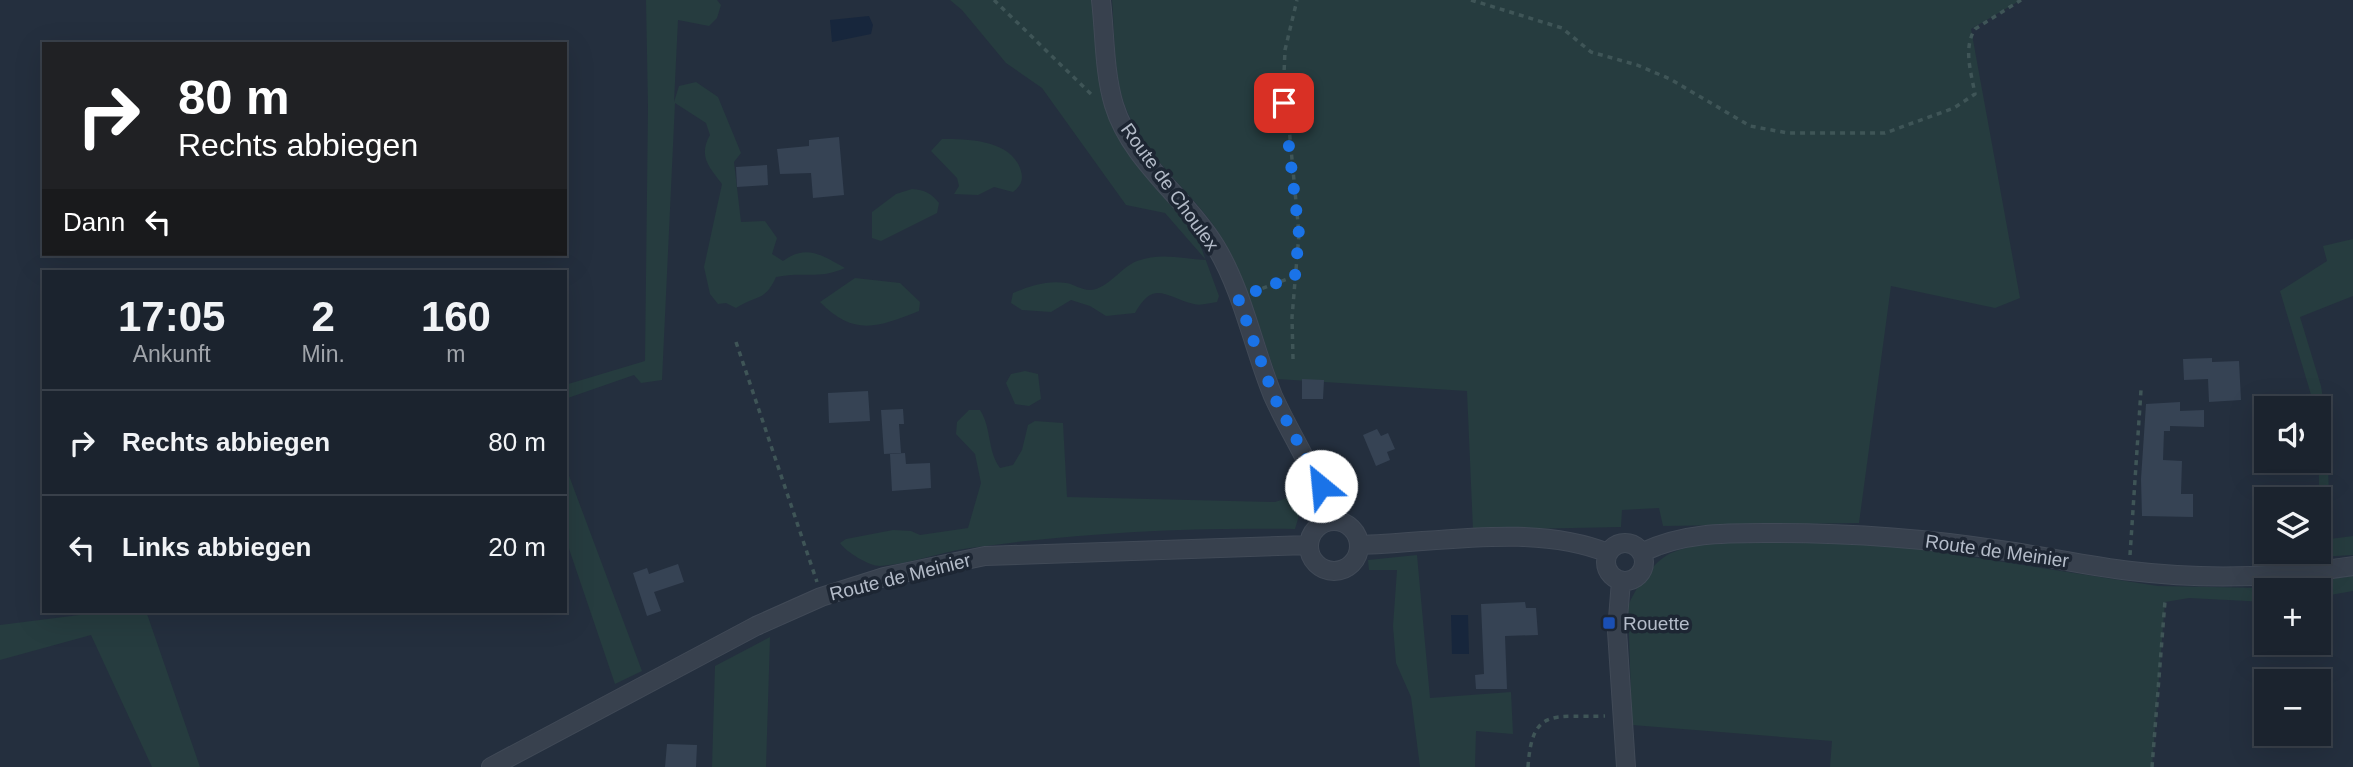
<!DOCTYPE html>
<html lang="de">
<meta charset="utf-8">
<style>
:root{--surface:#1b232e;--page:#242b36;--text:#f1f3f6;--muted:#a0a4aa;--line:#39404a}
body{margin:0;font-family:Arial,sans-serif;background:var(--page);color:var(--text);height:100vh;display:flex;flex-direction:column;font-size:26px;white-space:nowrap}
*{box-sizing:border-box;margin:0}
p{font-size:23px;color:var(--muted)}
.icon{flex:none;width:38px;height:38px;fill:none;stroke:currentColor;stroke-width:2;stroke-linecap:round;stroke-linejoin:round}
.map{position:relative;flex:1;overflow:hidden}
.sheet{position:absolute;left:42px;top:270px;width:525px;height:343px;display:flex;flex-direction:column;background:var(--surface);border-radius:0px;box-shadow:0 7px 28px #0002,0 0 0 2px var(--line)}
.sheet>*{flex:none}
.hud{position:absolute;left:42px;top:42px;width:525px;height:214px;border-radius:0px;box-shadow:0 7px 28px #0002,0 0 0 2px var(--line);background:#202124;color:#fff;overflow:hidden}
.tools{position:absolute;left:2254px;top:396px;display:grid;gap:14px}
.tools a{display:grid;place-items:center;width:77px;height:77px;border-radius:0px;background:var(--surface);box-shadow:0 7px 28px #0002,0 0 0 2px var(--line);font-size:35px}
.pin{position:absolute;display:grid;place-items:center;width:60px;height:60px;color:#fff;margin:-30px;border-radius:14px;box-shadow:0 4px 10px #0006}
.me{position:absolute;width:77px;margin:-38px;rotate:332deg;stroke-linejoin:round;filter:drop-shadow(0 0 5px #0008)}
.turn{display:flex;align-items:center;gap:24px;height:147px;padding:0 21px;font-size:32px}
.turn .icon{width:91px;height:91px;stroke-width:2.5}
.turn b{display:block;font-size:49px;line-height:60px}
.then{display:flex;align-items:center;height:66px;padding:0 21px;background:#0003;gap:14px;font-size:26px}
.eta{display:flex;justify-content:space-evenly;align-items:center;height:119px;text-align:center}
.eta b{font-size:42px;font-weight:700;line-height:49px}
ul{padding:0;list-style:none}
li{display:flex;align-items:center;gap:21px;height:105px;padding:0 21px;border-top:2px solid var(--line)}
li div{flex:1}
li b{display:block;font-size:26px}
li em{font-style:normal}
.map>svg:first-child{display:block}
.green{fill:#263c3f}
.water{fill:#17263c}
.building{fill:#364354}
.lines{fill:none;stroke-linecap:round;stroke-linejoin:round}
.minor-casing{stroke:#414a57;stroke-width:20}
.path{stroke:#3f5557;stroke-width:3.5;stroke-dasharray:5 5;stroke-linecap:butt}
.minor{stroke:#38414e;stroke-width:18}
.route{stroke:#1a73e8;stroke-width:12;stroke-dasharray:0 21.6}
.transit-dot{fill:#1a4fb4;stroke:#1d2633;stroke-width:2.5}
.labels{text-anchor:middle;dominant-baseline:central;stroke-width:7;stroke-linejoin:round;paint-order:stroke}
.street-label{font-size:19px;fill:#b4bcc9;stroke:#1d2633}
.poi-label{font-size:19px;fill:#b4bcc9;stroke:#1d2633;text-anchor:start}
</style>
<div class="map">
<svg width="2353" height="767" viewBox="0 0 2353 767">
<rect width="100%" height="100%" fill="#242f3e"/>
<path class="green" d="M 646,0 L 717,0 L 721,5 L 717,18 L 709,26 L 678,20 L 674,102 L 679,86 L 696,82 L 718,97 L 741,153 L 734,162 L 741,222 L 765,221 L 777,238 L 772,254 L 783,261 C 806,244 822,255 845,268 C 818,280 803,271 776,277 C 765,302 757,294 736,308 L 726,303 L 718,304 L 710,294 L 704,267 L 722,184 C 709,167 698,156 710,135 L 706,123 L 675,103 L 662,380 L 641,383 L 634,375 L 565,399 L 565,385 L 645,361 L 648,107 Z
M 950,0 L 1092,0 L 1102,90 L 1124,146 L 1198,239 L 1219,296 L 1217,302 C 1210,303 1200,306 1194,304 C 1165,297 1154,279 1135,313 L 1106,316 L 1090,306 L 1071,300 L 1051,312 L 1022,310 L 1011,303 L 1013,293 C 1030,286 1047,280 1066,283 C 1074,284 1083,291 1091,290 C 1109,288 1121,267 1137,261 C 1161,252 1183,259 1206,260 L 1165,213 L 1126,205 L 1042,88 L 1006,63 L 962,10 Z
M 1112,0 L 2021,0 L 1971,29 L 2020,298 L 1995,308 L 1891,286 L 1859,523 L 1663,526 L 1659,508 L 1622,510 L 1621,527 L 1473,530 L 1467,391 L 1277,379 C 1260,331 1247,278 1220,235 C 1193,192 1146,159 1127,111 C 1113,78 1115,35 1112,0 Z
M 942,139 C 969,139 1009,140 1020,168 C 1024,179 1022,185 1013,192 L 994,187 L 978,195 L 954,194 L 959,186 L 957,178 L 931,151 Z
M 912,189 C 925,190 931,193 939,203 L 937,213 L 881,241 L 872,238 L 872,212 L 896,194 Z
M 2353,239 L 2353,296 L 2300,317 L 2321,386 L 2327,424 L 2330,539 L 2353,536 L 2353,555 L 2319,557 L 2319,408 L 2315,408 L 2280,291 L 2327,261 L 2323,246 Z
M 855,278 L 900,283 L 920,302 L 919,311 C 878,327 854,337 820,302 Z
M 1025,371 L 1038,374 L 1041,399 L 1029,406 L 1015,404 L 1006,383 L 1011,374 Z
M 969,410 L 980,410 C 992,429 987,450 1000,468 L 1013,465 L 1022,450 L 1028,425 L 1035,421 L 1063,423 L 1067,497 L 1275,502 L 1306,492 L 1295,529 C 1187,527 1077,533 970,548 C 940,552 910,564 880,566 C 869,566 846,552 840,543 L 846,539 L 893,530 L 911,531 L 920,535 L 968,528 L 981,483 L 975,454 L 956,434 L 957,422 Z
M 565,465 L 642,671 L 615,684 L 565,537 Z
M 1820,542 L 1893,545 L 2158,586 L 2264,588 L 2353,576 L 2353,591 L 2319,597 L 2319,590 L 2266,590 L 2266,602 L 2189,598 L 2165,602 L 2152,767 L 1830,767 L 1832,741 L 1632,725 L 1628,606 C 1635,589 1653,561 1671,553 C 1711,535 1776,542 1820,542 Z
M 1417,555 L 1430,698 L 1511,692 L 1513,734 L 1476,731 L 1475,767 L 1420,767 L 1411,697 L 1396,663 L 1393,626 L 1397,570 L 1369,570 L 1368,560 Z
M 111,611 L 146,611 L 200,767 L 152,767 L 91,635 L 0,660 L 0,625 Z
M 770,637 L 766,767 L 712,767 L 715,666 Z"/>
<path class="water" d="M 869,16 L 873,25 L 871,34 L 832,42 L 830,20 Z
M 1451,615 L 1468,615 L 1469,654 L 1452,654 Z"/>
<path class="building" d="M 839,137 L 844,195 L 813,198 L 811,173 L 780,174 L 777,149 L 809,146 L 809,140 Z
M 767,165 L 768,185 L 737,187 L 736,167 Z
M 2212,358 L 2212,362 L 2239,361 L 2241,400 L 2209,402 L 2208,379 L 2184,380 L 2183,359 Z
M 1302,379 L 1324,380 L 1323,399 L 1302,399 Z
M 868,391 L 870,421 L 829,423 L 828,393 Z
M 2180,402 L 2180,411 L 2204,410 L 2204,427 L 2170,426 L 2170,431 L 2164,431 L 2163,460 L 2182,461 L 2181,494 L 2193,494 L 2193,517 L 2142,516 L 2141,479 L 2146,404 Z
M 903,409 L 904,424 L 899,424 L 901,453 L 884,454 L 881,410 Z
M 1377,429 L 1381,436 L 1388,433 L 1395,449 L 1387,452 L 1390,460 L 1376,466 L 1363,435 Z
M 905,453 L 906,464 L 930,463 L 931,488 L 892,491 L 890,454 Z
M 678,564 L 684,582 L 654,592 L 661,611 L 647,616 L 633,573 L 647,568 L 649,574 Z
M 1525,602 L 1526,608 L 1536,608 L 1538,635 L 1505,636 L 1507,689 L 1476,689 L 1475,675 L 1484,674 L 1481,604 Z
M 667,744 L 697,745 L 696,767 L 665,767 Z"/>
<g class="lines">
<g class="minor-casing">
<path id="minor" d="M 1101,0 C 1105,34 1104,72 1114,105 C 1131,161 1186,198 1216,247 C 1243,292 1253,347 1273,396 C 1292,438 1318,475 1331,521
M1309 546a25 25 0 1 1 50 0a25 25 0 1 1-50 0Z
M1606 562a19 19 0 1 1 38 0a19 19 0 1 1-38 0Z
M 1359,545 C 1438,543 1534,523 1608,553
M 1643,552 C 1684,532 1727,533 1772,533 C 1849,533 1924,538 2000,550 C 2044,556 2087,566 2131,571 C 2206,580 2278,578 2353,566
M 1621,581 L 1617,631 L 1626,767
M 491,767 L 756,626 L 821,597 L 884,577 L 985,556 L 1309,545"/>
</g>
<path class="path" d="M 994,0 L 1093,96
M 1471,0 L 1562,28 L 1591,52 L 1637,65 L 1670,79 L 1750,126 L 1788,133 L 1885,133 L 1954,108 L 1975,94 C 1971,72 1963,48 1975,29 L 2021,0
M 1253,292 L 1295,276
M 736,342 L 817,582
M 1293,359 L 1292,317 L 1299,234 L 1284,74 L 1285,50 L 1297,0
M 2130,555 L 2141,390
M 1528,767 C 1532,706 1554,718 1605,716
M 2152,767 L 2165,601"/>
<use href="#minor" class="minor"/>
</g>
<g class="lines">
<path class="route" d="M 1284,103 L 1299,234 L 1295,276 L 1238,298 L 1274,397 L 1321,486"/>
</g>
<rect class="transit-dot" x="1602" y="616" width="14" height="14" rx="3.5"/>
<g class="labels">
<g class="street-label">
<text transform="translate(1170 187) rotate(54)">Route de Choulex</text>
<text transform="translate(1997 551) rotate(8)">Route de Meinier</text>
<text transform="translate(900 577) rotate(-14)">Route de Meinier</text>
</g>
<g class="poi-label">
<text x="1623" y="623">Rouette</text>
</g>
</g>
</svg>
<div class="tools">
<a><svg class="icon" aria-label="sound" viewBox="0 0 24 24"><path d="M4 9h4l5-4v14l-5-4H4zM17 9q2 3 0 6"/></svg></a>
<a><svg class="icon" aria-label="layers" viewBox="0 0 24 24"><path d="M12 4l9 5-9 5-9-5zM3 14l9 5 9-5"/></svg></a>
<a>+</a>
<a>−</a>
</div>
<div class="pin" style="left:1284px;top:103px;background:#d93025"><svg class="icon" aria-label="arrive" viewBox="0 0 24 24"><path d="M6 21V4h12l-3 4 3 4H6"/></svg></div>
<svg class="me" style="left:1321px;top:486px" viewBox="-20 -20 40 40"><circle r="19" fill="#fff"/><path d="M0-13L10 11 0 6-10 11z" fill="#1a73e8"/></svg>
<div class="hud">
<div class="turn"><svg class="icon" aria-label="right" viewBox="0 0 24 24"><path d="M7 20v-9h11M14 6l5 5-5 5"/></svg><div><b>80 m</b>Rechts abbiegen</div></div>
<div class="then">Dann<svg class="icon" aria-label="left" viewBox="0 0 24 24"><path d="M17 20v-9H6M10 6l-5 5 5 5"/></svg></div>
</div>
<section class="sheet">
<div class="eta">
<div><b>17:05</b><p>Ankunft</p></div>
<div><b>2</b><p>Min.</p></div>
<div><b>160</b><p>m</p></div>
</div>
<ul>
<li><svg class="icon" aria-label="right" viewBox="0 0 24 24"><path d="M7 20v-9h11M14 6l5 5-5 5"/></svg><div><b>Rechts abbiegen</b></div><em>80 m</em></li>
<li><svg class="icon" aria-label="left" viewBox="0 0 24 24"><path d="M17 20v-9H6M10 6l-5 5 5 5"/></svg><div><b>Links abbiegen</b></div><em>20 m</em></li>
</ul>
</section>
</div>
